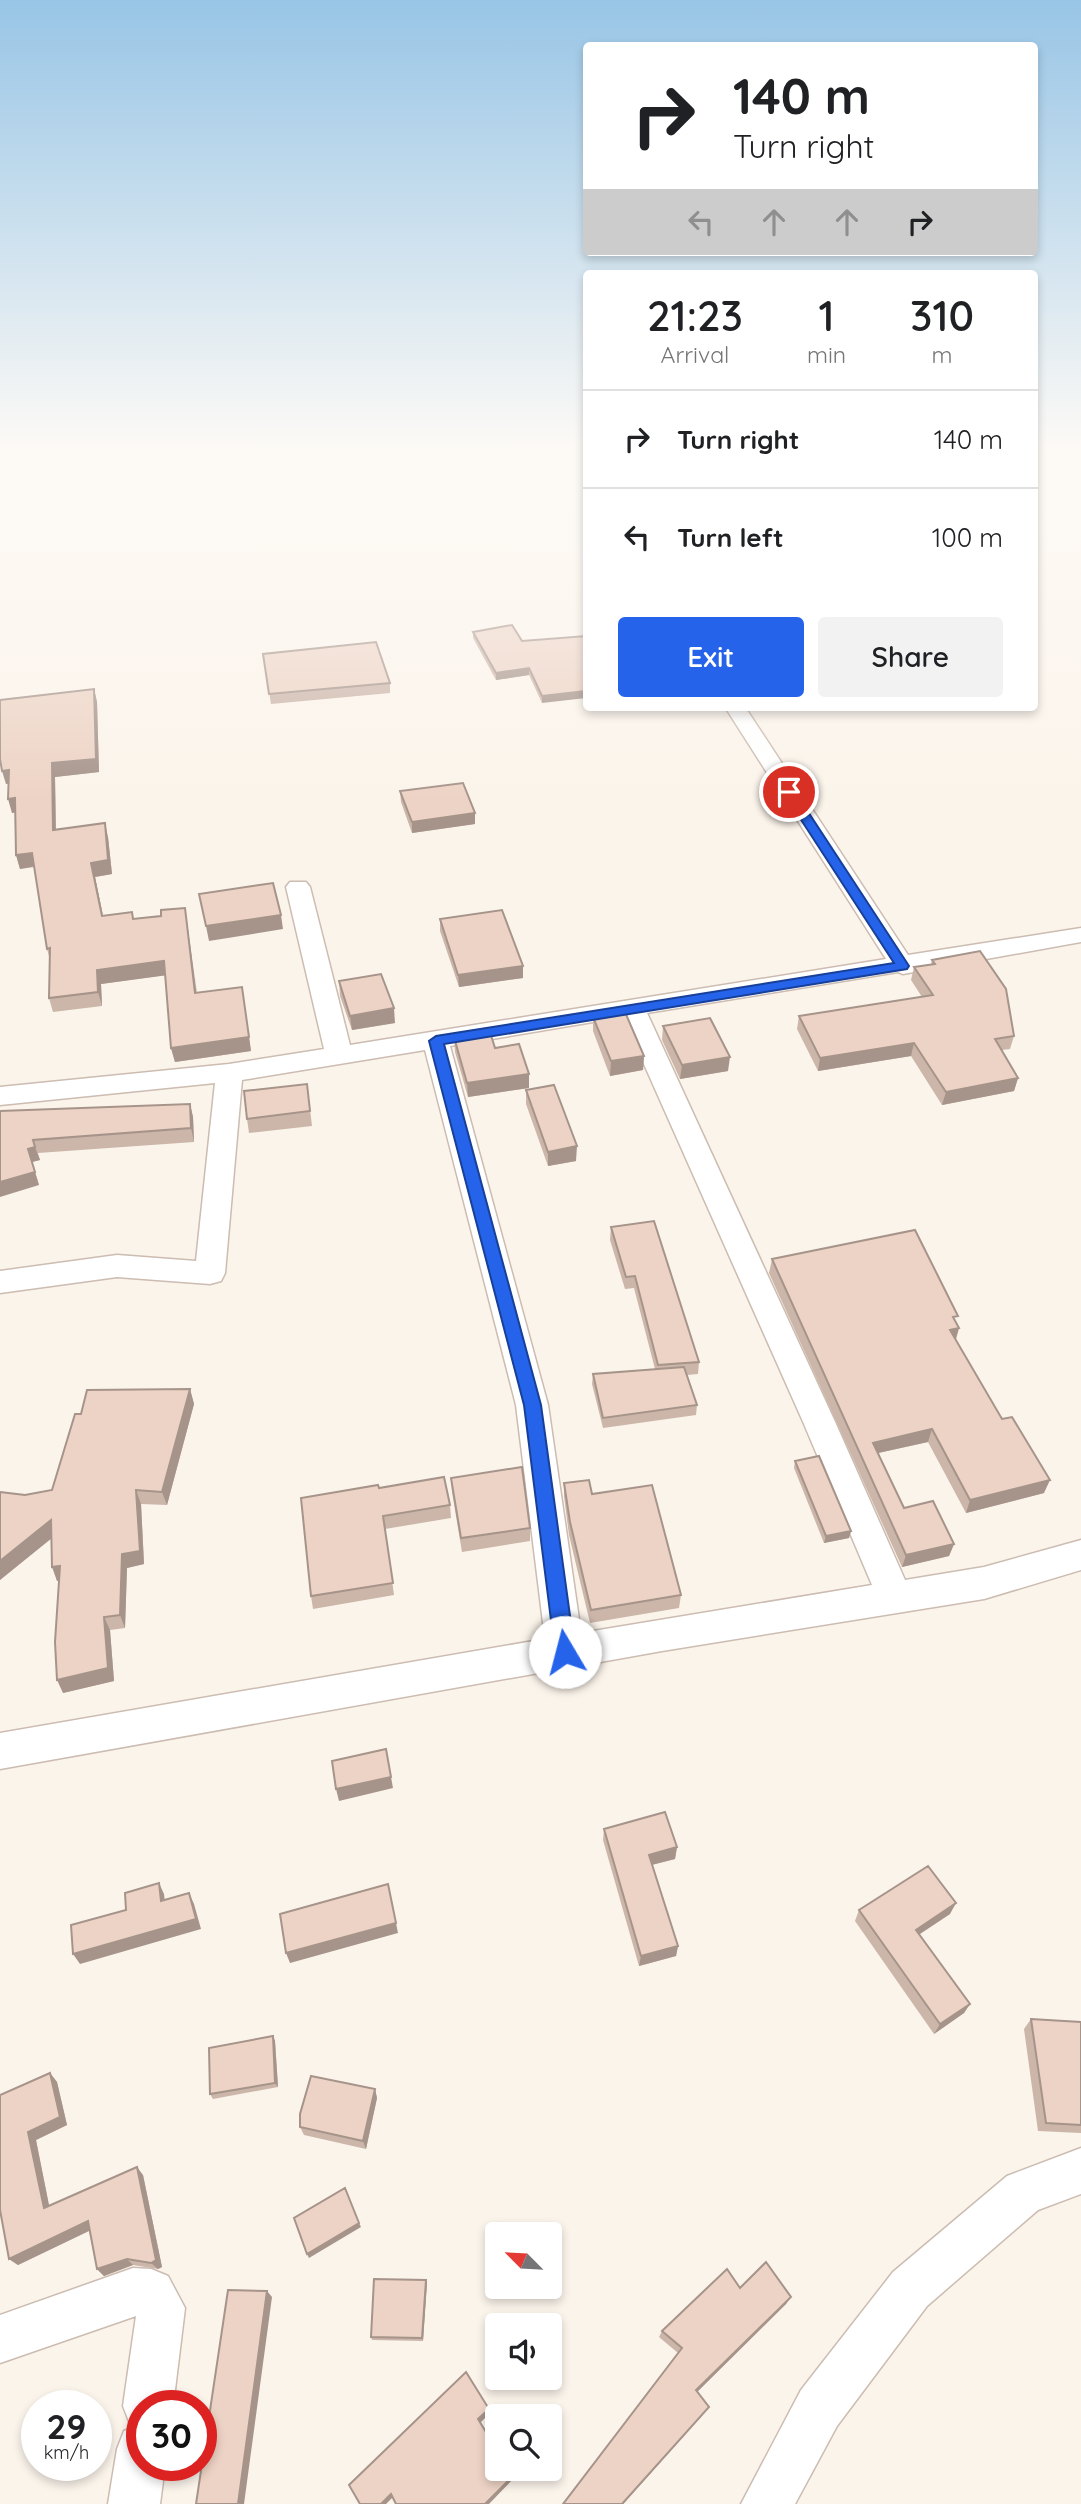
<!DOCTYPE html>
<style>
:root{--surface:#fff;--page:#f2f2f2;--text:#202124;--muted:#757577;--line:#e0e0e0;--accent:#2563eb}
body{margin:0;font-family:Quicksand,sans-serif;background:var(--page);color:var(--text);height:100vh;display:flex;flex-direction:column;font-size:26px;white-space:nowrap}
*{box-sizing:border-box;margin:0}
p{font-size:23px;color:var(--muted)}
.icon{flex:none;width:38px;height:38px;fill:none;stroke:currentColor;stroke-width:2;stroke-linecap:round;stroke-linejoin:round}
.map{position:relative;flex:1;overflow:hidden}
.drawer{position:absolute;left:583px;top:270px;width:455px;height:441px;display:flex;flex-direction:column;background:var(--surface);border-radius:7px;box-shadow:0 4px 10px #0003}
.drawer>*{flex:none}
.guide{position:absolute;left:583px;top:42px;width:455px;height:214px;border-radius:7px;box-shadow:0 4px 10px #0003;background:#fff;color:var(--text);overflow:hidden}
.needle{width:46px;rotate:294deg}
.tools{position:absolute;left:485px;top:2222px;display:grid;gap:14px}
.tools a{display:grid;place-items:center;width:77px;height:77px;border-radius:7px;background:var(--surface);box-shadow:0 4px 10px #0003;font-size:35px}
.speed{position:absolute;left:21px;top:2390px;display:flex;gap:14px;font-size:35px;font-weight:700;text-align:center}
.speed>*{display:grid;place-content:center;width:91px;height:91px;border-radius:50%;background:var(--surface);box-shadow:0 4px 10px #0003;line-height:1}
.speed small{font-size:18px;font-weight:400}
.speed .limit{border:10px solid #d22;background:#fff;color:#111}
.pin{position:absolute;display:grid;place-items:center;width:60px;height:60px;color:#fff;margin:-30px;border:4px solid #fff;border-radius:50%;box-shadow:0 2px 7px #0007}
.me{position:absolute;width:77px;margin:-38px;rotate:352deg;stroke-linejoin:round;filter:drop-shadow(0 0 5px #0008)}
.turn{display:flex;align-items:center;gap:24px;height:147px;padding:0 35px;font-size:32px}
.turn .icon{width:91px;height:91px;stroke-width:2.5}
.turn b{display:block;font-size:49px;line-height:60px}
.lanes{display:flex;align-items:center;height:66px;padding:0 35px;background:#0003;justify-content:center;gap:35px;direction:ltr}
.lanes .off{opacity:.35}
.eta{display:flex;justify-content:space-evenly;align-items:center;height:119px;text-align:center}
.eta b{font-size:42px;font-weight:600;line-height:49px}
.cta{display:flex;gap:14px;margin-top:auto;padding:14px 35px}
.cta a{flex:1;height:80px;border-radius:7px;background:var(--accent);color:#fff;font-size:28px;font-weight:600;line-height:80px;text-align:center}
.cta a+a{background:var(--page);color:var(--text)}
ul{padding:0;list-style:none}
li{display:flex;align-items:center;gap:21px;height:98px;padding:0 35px;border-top:2px solid var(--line)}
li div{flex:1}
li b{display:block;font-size:26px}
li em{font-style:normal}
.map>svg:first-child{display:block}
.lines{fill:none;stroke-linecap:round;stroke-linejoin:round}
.minor-casing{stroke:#ccbcb1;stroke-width:3}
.minor{fill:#fff;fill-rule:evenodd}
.wall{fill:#ccb5a9}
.shaded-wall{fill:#a6948a}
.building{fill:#edd3c5;stroke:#a6948a;stroke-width:2}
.route{fill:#2563eb;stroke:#184099;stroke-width:2}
</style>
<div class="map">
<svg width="1081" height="2504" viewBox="0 0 1081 2504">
<rect width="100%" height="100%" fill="#fbf4eb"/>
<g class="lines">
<g class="minor-casing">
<path id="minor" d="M 725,707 L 745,707 L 908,955 L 1081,928 L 1081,942 L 903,974 L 898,972 L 647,1013 L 836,1424 L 905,1580 L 984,1567 L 1081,1540 L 1081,1570 L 984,1599 L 662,1651 L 0,1769 L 0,1733 L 545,1639 L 516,1405 L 425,1050 L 242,1080 L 225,1273 L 221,1281 L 210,1284 L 117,1277 L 0,1293 L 0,1271 L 117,1255 L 196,1261 L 215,1083 L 0,1105 L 0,1087 L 229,1064 L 324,1049 L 286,887 L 290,882 L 306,882 L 310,887 L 350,1045 L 886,959 ZM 623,1017 L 804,1424 L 872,1585 L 581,1633 L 548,1405 L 450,1046 Z
M 1081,2148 L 1081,2194 L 1038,2210 L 927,2306 L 837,2426 L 795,2504 L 741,2504 L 801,2390 L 893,2272 L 1007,2176 Z
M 133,2268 L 151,2269 L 168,2276 L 185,2308 L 173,2406 L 142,2406 L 142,2466 L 165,2466 L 160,2504 L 108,2504 L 117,2449 L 124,2431 L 137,2426 L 130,2424 L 123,2406 L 136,2316 L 0,2363 L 0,2315 Z"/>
</g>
<use href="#minor" class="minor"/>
</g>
<path class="wall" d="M 473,632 L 522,641 L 586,636 L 542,703 L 529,675 L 496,680 L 473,638 Z
M 263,654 L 390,683 L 390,693 L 271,704 Z
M 94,689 L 97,702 L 99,772 L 55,777 L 56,830 L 108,837 L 112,874 L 95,877 L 103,916 L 134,919 L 161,916 L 185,908 L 197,993 L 244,1001 L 251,1051 L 175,1062 L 171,1048 L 166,975 L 101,984 L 102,1006 L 53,1012 L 49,998 L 50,960 L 47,949 L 35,867 L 20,869 L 16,855 L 15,812 L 12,813 L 8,784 L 6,784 Z
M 400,791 L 475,824 L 412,833 L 401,802 Z
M 440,919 L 523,978 L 459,987 L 440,931 Z
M 932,960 L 1014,1036 L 1010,1049 L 1002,1050 L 1018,1078 L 1014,1091 L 942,1105 L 911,1056 L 818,1071 L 797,1029 L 799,1016 L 922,997 L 911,980 L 914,967 L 931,964 Z
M 339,981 L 395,1023 L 352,1030 L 340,996 Z
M 593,1017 L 644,1056 L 643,1070 L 610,1076 L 593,1031 Z
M 663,1026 L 728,1071 L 680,1079 L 662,1040 Z
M 454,1037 L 495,1048 L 529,1088 L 468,1097 L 455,1052 Z
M 307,1084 L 312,1126 L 249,1133 L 247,1119 Z
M 526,1090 L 576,1161 L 548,1166 L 526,1104 Z
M 190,1104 L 193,1117 L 194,1142 L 38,1153 L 40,1160 L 32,1162 L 39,1185 L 0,1111 Z
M 611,1227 L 699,1362 L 698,1374 L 687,1375 L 697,1405 L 696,1415 L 603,1428 L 592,1384 L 593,1374 L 655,1369 L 634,1288 L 625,1289 L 610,1240 Z
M 772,1259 L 956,1322 L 959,1328 L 956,1340 L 1044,1493 L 966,1513 L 928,1442 L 878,1453 L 904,1508 L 954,1544 L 949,1556 L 902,1567 L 769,1273 Z
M 190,1389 L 194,1404 L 167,1505 L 141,1504 L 144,1564 L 127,1568 L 125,1628 L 110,1630 L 114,1681 L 63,1693 L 59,1580 L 57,1581 L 51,1538 L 0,1580 L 0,1492 L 25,1495 L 52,1490 L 81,1414 Z
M 795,1461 L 851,1531 L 849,1538 L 824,1543 L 794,1468 Z
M 451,1478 L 530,1528 L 530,1541 L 462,1552 L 452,1492 Z
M 564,1483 L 592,1494 L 681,1595 L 679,1608 L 590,1623 L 569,1535 L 564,1496 Z
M 379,1488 L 450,1505 L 451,1518 L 385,1529 L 394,1595 L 313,1609 L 311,1596 Z
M 604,1829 L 677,1847 L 675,1859 L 652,1865 L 678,1946 L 676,1956 L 639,1966 L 603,1840 Z
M 859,1910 L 950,1914 L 919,1934 L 970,2004 L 964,2013 L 934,2034 L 855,1921 Z
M 1031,2019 L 1081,2022 L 1081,2133 L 1038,2131 L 1024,2029 Z
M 273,2036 L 275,2041 L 278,2087 L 213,2099 L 210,2094 Z
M 50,2073 L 57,2082 L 67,2125 L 36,2140 L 49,2206 L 143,2175 L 162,2267 L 158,2269 L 133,2265 L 104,2276 L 97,2269 L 89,2231 L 18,2265 L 9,2259 Z
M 375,2089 L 377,2098 L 366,2149 L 304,2135 L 300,2127 Z
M 426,2280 L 427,2283 L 423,2341 L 372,2340 L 371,2337 Z
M 740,2288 L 791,2297 L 786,2304 L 697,2392 L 705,2412 L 623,2504 L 563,2504 L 678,2353 L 659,2337 L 662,2331 Z"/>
<path class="shaded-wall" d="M 529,668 L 529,675 L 496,680 L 496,673 Z
M 94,689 L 97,702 L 99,772 L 55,777 L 56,844 L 53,830 L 52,763 Z
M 586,691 L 586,698 L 542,703 L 542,696 Z
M 9,770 L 12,783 L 6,784 L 2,771 Z
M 15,798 L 19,812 L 12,813 L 8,799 Z
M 475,813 L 475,824 L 412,833 L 412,822 Z
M 105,823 L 108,837 L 112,874 L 95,877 L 106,930 L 91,863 Z
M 32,853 L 36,866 L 20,869 L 16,855 Z
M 185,908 L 187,922 L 198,1007 L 195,993 Z
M 281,915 L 283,929 L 209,941 L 206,926 Z
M 164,961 L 168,975 L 101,984 L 102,1006 L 98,992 L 97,970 Z
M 523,966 L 523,978 L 459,987 L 458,975 Z
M 242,987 L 251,1051 L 175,1062 L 171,1048 Z
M 394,1008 L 395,1023 L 352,1030 L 350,1016 Z
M 914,1043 L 911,1056 L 818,1071 L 820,1058 Z
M 644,1056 L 643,1070 L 610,1076 L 611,1061 Z
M 730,1057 L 728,1071 L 680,1079 L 682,1065 Z
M 529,1074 L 529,1088 L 468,1097 L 467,1083 Z
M 1018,1078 L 1014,1091 L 942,1105 L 946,1092 Z
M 190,1104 L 193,1117 L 194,1142 L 191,1128 Z
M 577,1146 L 576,1161 L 548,1166 L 548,1152 Z
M 35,1147 L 40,1160 L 32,1162 L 39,1185 L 0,1197 L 0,1182 L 28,1149 Z
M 959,1328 L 955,1341 L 950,1330 Z
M 190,1389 L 194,1404 L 167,1505 L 162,1492 Z
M 932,1429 L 928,1442 L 869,1455 L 873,1443 Z
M 1050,1480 L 1044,1493 L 966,1513 L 970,1500 Z
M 136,1490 L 141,1504 L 144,1564 L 127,1568 L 125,1628 L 120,1615 L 122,1554 Z
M 51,1520 L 57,1534 L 0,1580 L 0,1561 Z
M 851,1531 L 849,1538 L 824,1543 L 826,1536 Z
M 954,1544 L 949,1556 L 902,1567 L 906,1555 Z
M 60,1566 L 66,1579 L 57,1581 L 52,1567 Z
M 104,1617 L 110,1630 L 114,1681 L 63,1693 L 57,1680 Z
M 391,1777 L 393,1788 L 339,1801 L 336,1789 Z
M 677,1847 L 675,1859 L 647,1866 L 649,1855 Z
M 159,1883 L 164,1894 L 166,1911 L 161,1901 Z
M 189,1893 L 194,1904 L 201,1929 L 80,1964 L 73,1954 Z
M 956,1903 L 950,1914 L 911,1940 L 916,1930 Z
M 396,1923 L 398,1933 L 290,1963 L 286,1953 Z
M 678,1946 L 676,1956 L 639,1966 L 641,1956 Z
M 970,2004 L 964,2013 L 934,2034 L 940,2024 Z
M 273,2036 L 275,2041 L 278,2087 L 275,2083 Z
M 50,2073 L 57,2082 L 67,2125 L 36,2140 L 51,2215 L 44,2208 L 28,2132 Z
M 375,2089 L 377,2098 L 366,2149 L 363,2141 Z
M 137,2167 L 143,2175 L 162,2267 L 158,2269 L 151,2263 Z
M 88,2221 L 95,2228 L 18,2265 L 9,2259 Z
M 359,2223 L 361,2227 L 309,2258 L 307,2254 Z
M 127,2259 L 133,2265 L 104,2276 L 97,2269 Z
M 426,2280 L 427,2283 L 423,2341 L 422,2338 Z
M 267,2291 L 272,2297 L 244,2504 L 238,2504 Z
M 791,2297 L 786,2304 L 693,2396 L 696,2390 Z
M 709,2407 L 705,2412 L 623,2504 L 622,2504 Z
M 489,2409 L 490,2413 L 479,2424 L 478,2419 Z
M 513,2476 L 513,2479 L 489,2504 L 485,2504 Z
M 391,2494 L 393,2497 L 386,2504 L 381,2504 Z"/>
<path class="building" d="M 512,625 L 522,641 L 586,636 L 586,691 L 542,696 L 529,668 L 496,673 L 473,632 Z
M 376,642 L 390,683 L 269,694 L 263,654 Z
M 94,689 L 96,759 L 52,763 L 53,830 L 105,823 L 108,860 L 91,863 L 102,916 L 132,912 L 133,919 L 161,916 L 161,910 L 185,908 L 195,993 L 242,987 L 249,1037 L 171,1048 L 164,961 L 97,970 L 98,992 L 49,998 L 50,948 L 47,949 L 32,853 L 16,855 L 15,798 L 8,799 L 9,770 L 2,771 L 0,759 L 0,700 Z
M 463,783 L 475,813 L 412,822 L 400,791 Z
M 273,883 L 281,915 L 206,926 L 199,894 Z
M 502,910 L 523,966 L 458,975 L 440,919 Z
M 980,951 L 1006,989 L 1014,1036 L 995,1039 L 1018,1078 L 946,1092 L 914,1043 L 820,1058 L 799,1016 L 933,995 L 914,967 L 935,964 L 932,960 Z
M 381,974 L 394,1008 L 350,1016 L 339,981 Z
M 625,1012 L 644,1056 L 611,1061 L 593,1017 Z
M 710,1018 L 730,1057 L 682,1065 L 663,1026 Z
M 490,1032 L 495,1048 L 519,1044 L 529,1074 L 467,1083 L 454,1037 Z
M 307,1084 L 310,1111 L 247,1119 L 244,1091 Z
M 554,1085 L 577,1146 L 548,1152 L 526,1090 Z
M 190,1104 L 191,1128 L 33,1140 L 35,1147 L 28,1149 L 35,1172 L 0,1182 L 0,1111 Z
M 654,1221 L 699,1362 L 658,1365 L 635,1276 L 626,1277 L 611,1227 Z
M 915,1230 L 958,1316 L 953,1317 L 959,1328 L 950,1330 L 1002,1419 L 1012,1417 L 1050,1480 L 970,1500 L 932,1429 L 873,1443 L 904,1508 L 933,1501 L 954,1544 L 906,1555 L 772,1259 Z
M 684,1367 L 697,1405 L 603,1418 L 593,1374 Z
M 190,1389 L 162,1492 L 136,1490 L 140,1551 L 122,1554 L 120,1615 L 104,1617 L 108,1668 L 57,1680 L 55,1642 L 60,1566 L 52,1567 L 51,1520 L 0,1561 L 0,1492 L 25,1495 L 52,1490 L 75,1414 L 81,1414 L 87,1390 Z
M 819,1456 L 851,1531 L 826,1536 L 795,1461 Z
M 522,1467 L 530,1528 L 461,1538 L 451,1478 Z
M 444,1477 L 450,1505 L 383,1516 L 393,1583 L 311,1596 L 301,1498 L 378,1485 L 379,1488 Z
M 589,1480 L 592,1494 L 652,1485 L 681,1595 L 591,1610 L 570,1522 L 564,1483 Z
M 386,1749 L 391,1777 L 336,1789 L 332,1761 Z
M 665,1812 L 677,1847 L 649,1855 L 678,1946 L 641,1956 L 604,1829 Z
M 928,1866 L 956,1903 L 916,1930 L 970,2004 L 940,2024 L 859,1910 Z
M 159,1883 L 161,1901 L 189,1893 L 196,1919 L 73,1954 L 71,1925 L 126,1910 L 125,1893 Z
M 388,1884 L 396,1923 L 286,1953 L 280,1914 Z
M 1031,2019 L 1081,2022 L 1081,2125 L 1046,2123 Z
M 273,2036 L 275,2083 L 210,2094 L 209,2048 Z
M 50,2073 L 60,2117 L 28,2132 L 44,2208 L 137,2167 L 156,2260 L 151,2263 L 127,2259 L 97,2269 L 88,2221 L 9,2259 L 0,2210 L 0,2095 Z
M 311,2076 L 375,2089 L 363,2141 L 300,2127 L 300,2114 Z
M 345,2188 L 359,2223 L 307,2254 L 294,2218 Z
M 766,2262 L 791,2297 L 696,2390 L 709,2407 L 622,2504 L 563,2504 L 682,2348 L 662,2331 L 727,2269 L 740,2288 Z
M 374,2279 L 426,2280 L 422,2338 L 371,2337 Z
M 228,2290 L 267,2291 L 238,2504 L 196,2504 Z
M 466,2372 L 489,2409 L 478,2419 L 497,2450 L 497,2469 L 509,2469 L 513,2476 L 485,2504 L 396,2504 L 391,2494 L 381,2504 L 360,2504 L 349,2485 Z"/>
<linearGradient id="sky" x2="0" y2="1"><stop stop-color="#98c5e6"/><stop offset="0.56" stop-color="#fdfaf6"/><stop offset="1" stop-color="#fdfaf6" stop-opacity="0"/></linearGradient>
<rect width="1081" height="801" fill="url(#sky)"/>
<path class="route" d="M 785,790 L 795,792 L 909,966 L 907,969 L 444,1044 L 541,1405 L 575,1652 L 572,1658 L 565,1661 L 558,1658 L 555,1652 L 524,1405 L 429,1041 L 436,1036 L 894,963 L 783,792 Z"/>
</svg>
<div class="tools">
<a><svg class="needle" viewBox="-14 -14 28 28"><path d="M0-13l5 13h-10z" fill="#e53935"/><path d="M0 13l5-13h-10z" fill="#757577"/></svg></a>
<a><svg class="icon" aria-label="sound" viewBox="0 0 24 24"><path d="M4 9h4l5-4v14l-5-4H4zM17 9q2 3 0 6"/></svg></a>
<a><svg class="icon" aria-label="search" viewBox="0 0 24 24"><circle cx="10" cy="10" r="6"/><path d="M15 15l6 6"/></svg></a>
</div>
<div class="speed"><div>29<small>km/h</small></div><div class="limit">30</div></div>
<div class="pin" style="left:789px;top:792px;background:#d93025"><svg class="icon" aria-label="arrive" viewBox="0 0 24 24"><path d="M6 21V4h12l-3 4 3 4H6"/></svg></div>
<svg class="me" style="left:565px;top:1652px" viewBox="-20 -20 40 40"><circle r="19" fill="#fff"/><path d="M0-13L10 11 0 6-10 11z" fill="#2563eb"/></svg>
<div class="guide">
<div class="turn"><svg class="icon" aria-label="right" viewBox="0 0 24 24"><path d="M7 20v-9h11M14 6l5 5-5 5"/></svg><div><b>140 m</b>Turn right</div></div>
<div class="lanes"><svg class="icon off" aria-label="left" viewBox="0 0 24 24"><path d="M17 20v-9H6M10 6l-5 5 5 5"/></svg><svg class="icon off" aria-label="ahead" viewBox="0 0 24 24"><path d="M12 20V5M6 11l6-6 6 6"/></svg><svg class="icon off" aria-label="ahead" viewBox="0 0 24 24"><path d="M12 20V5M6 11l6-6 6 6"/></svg><svg class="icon" aria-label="right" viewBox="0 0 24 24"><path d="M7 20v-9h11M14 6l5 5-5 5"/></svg></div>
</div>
<section class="drawer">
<div class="eta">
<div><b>21:23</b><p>Arrival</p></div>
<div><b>1</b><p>min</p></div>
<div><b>310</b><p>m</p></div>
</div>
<ul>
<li><svg class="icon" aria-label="right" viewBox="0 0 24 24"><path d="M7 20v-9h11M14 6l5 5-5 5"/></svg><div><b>Turn right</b></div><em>140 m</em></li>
<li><svg class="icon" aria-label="left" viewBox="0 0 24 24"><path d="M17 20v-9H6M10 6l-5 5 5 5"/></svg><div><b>Turn left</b></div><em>100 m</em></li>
</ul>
<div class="cta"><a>Exit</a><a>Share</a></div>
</section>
</div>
